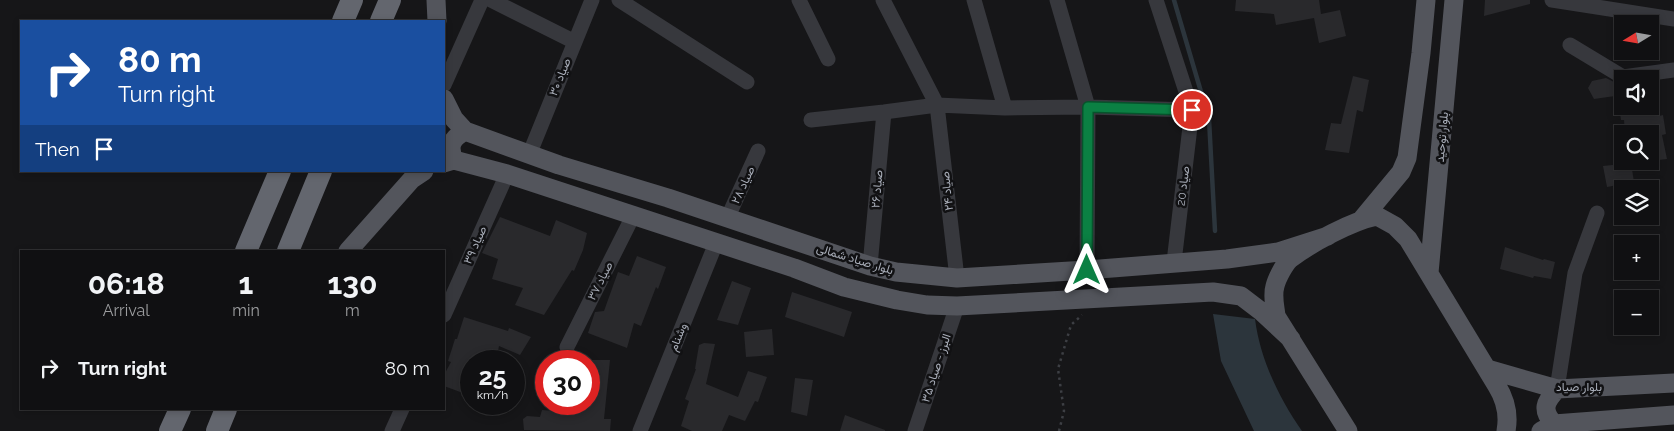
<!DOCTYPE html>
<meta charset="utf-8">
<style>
:root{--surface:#101012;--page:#1e1e20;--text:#f1f3f6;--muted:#9c9d9f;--line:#303032}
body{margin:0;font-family:Raleway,Vazirmatn,sans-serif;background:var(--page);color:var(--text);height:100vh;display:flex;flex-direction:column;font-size:19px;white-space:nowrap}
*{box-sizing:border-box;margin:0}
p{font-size:16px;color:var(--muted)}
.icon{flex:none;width:28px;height:28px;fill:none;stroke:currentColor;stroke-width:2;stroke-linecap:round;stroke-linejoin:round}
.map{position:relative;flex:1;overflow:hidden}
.details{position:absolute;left:20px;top:250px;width:425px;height:160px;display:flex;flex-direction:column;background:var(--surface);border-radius:0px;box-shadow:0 2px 8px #0003,0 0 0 1px var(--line)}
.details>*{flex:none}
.hud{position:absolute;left:20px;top:20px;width:425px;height:152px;border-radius:0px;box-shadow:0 2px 8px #0003,0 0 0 1px var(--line);background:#1a4fa0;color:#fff;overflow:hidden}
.needle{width:32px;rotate:259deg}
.fabs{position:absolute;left:1614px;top:15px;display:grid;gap:10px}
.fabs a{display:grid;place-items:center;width:45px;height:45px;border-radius:0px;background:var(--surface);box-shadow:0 2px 8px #0003,0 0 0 1px var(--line);font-size:25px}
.speed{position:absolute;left:460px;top:350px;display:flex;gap:10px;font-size:25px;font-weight:700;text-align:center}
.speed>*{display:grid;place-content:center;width:65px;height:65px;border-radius:50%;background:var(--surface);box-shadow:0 2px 8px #0003,0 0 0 1px var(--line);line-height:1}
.speed small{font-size:12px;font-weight:400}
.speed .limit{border:8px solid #d22;background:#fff;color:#111}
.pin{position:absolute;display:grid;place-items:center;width:42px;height:42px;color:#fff;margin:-21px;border:2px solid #fff;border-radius:50%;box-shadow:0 1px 5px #0007}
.me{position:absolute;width:55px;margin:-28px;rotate:0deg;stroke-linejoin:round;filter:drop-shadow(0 0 4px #0008)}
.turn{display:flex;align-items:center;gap:18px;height:105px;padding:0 15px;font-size:22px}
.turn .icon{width:65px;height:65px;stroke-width:2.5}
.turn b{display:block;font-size:35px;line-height:42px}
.then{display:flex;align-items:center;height:48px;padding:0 15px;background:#0003;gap:10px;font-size:19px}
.eta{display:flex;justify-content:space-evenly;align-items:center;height:85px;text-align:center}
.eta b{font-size:30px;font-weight:700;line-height:35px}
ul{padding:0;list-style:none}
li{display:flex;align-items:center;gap:15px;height:65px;padding:0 15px}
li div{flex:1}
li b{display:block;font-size:19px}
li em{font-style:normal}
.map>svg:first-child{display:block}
.water{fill:#2c353c}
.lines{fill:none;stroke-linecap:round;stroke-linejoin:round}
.stream{stroke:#2c353c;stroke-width:4.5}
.building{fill:#29292c}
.path{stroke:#3d3f44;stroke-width:2.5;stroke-dasharray:2.5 4;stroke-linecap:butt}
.minor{stroke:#37383d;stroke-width:15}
.major{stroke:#53555c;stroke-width:19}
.highway{stroke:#63666e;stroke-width:22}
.route-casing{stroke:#07532c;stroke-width:12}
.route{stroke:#0b8043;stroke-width:9}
.labels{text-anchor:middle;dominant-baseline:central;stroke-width:5;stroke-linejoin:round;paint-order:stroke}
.street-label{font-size:12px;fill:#a8adb8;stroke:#111113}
</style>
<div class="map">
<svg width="1674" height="431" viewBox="0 0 1674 431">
<rect width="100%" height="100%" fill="#161618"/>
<path class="water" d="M 1213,314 L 1255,319 C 1260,359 1279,398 1302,431 L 1254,431 L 1221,361 Z"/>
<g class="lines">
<path class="stream" d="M 1174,0 L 1209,119 L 1215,231"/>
</g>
<path class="building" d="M 1236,0 L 1319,0 L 1321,14 L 1340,10 L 1346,36 L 1319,43 L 1314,18 L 1276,25 L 1274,14 L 1235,11 Z
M 1485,0 L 1530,0 L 1530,4 L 1484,16 Z
M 1353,76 L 1369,80 L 1363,112 L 1357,110 L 1349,153 L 1325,150 L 1331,123 L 1341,124 Z
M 1606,78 L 1622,86 L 1622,95 L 1594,99 L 1588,88 L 1592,81 Z
M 1650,105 L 1657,106 L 1659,116 L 1663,115 L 1666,134 L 1662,135 L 1667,159 L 1650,161 L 1650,134 L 1625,134 L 1624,120 L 1621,120 L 1619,106 Z
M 1631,163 L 1634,182 L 1607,187 L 1603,166 Z
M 500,217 L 550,236 L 556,220 L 587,233 L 583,250 L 574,271 L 572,270 L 544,315 L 515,305 L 523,288 L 492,279 L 498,259 L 482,253 Z
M 1505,247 L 1543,260 L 1544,259 L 1555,262 L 1551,279 L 1534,276 L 1533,278 L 1500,269 Z
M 637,256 L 666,267 L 658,289 L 656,287 L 641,326 L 634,323 L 627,348 L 588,333 L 595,312 L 604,311 L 618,272 L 629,276 Z
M 732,281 L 751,288 L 738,325 L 717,320 Z
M 792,292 L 852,312 L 844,337 L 785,317 Z
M 464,317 L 508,331 L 509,328 L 531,337 L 520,355 L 499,346 L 498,351 L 492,349 L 485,361 L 471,361 L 471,396 L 444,386 L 444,375 L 451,362 L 448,361 L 455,339 L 457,339 Z
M 772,329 L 774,355 L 746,357 L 744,332 Z
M 704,343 L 715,344 L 706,384 L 738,397 L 748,371 L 767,377 L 758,402 L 755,401 L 745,421 L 729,415 L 722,431 L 692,431 L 681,426 L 689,401 L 685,399 L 696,369 L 695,369 L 699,345 Z
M 589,360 L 610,360 L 604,419 L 611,419 L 610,431 L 524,430 L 523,419 L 527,416 L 540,417 L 542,410 L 581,413 L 581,404 L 589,404 Z
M 795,378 L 813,380 L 807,416 L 791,412 Z
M 845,415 L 885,430 L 885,431 L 840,431 Z"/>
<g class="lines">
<path class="path" d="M 1059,431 L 1064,411 L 1058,369 L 1071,325 L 1082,315"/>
<path class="minor" d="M 491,0 L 575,42
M 619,0 L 747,82
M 799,0 L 828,59
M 883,0 L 937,105 L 957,278
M 974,0 L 1005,108
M 1057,0 L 1088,107 L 1087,270
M 1156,0 L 1192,110 L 1174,262
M 1552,0 L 1674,19
M 1570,45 L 1623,77 L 1674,70
M 444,85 L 482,0
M 811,120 L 884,112 L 937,105 L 1005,108 L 1088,107 L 1192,110
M 529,155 L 592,0
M 727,219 L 758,151
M 870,266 L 884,112
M 444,315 L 507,174
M 567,347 L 633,216
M 1557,389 L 1575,273 L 1597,213
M 392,431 L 402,409
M 640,431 L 716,243
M 915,431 L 957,306"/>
<path class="major" d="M 436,0 L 437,21
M 444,99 L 454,119 L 465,131 L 559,165 L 668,198 L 870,266 L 896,272 L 957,278 L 1087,270 L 1227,259 L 1278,252 L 1328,236
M 454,160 C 448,146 451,139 465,131
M 444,163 L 454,160 L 507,174 L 794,268 L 844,287 L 897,300 L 927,305 L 957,306 L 1213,292 L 1241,296 L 1262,312 L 1291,339
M 1362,219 L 1401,172 L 1407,158 L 1421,53 L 1426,0
M 348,251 L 412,179 L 424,171
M 1429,273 L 1454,0
M 1487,369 L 1557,389 L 1674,383
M 1554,424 C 1541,410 1545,402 1557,389
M 1348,431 L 1276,316 C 1275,306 1272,296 1275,286 C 1277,278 1285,263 1290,259 C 1311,243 1352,221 1377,216 L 1395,226 L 1408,239 L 1497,386 C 1505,399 1509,415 1506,431
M 1541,431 L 1554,424 L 1674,415"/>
<path class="highway" d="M 343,21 L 352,0
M 381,21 L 390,0
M 246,251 L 280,171
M 288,251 L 321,171
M 170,431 L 180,409
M 217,431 L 226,409"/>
</g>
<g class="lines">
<g class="route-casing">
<path id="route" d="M 1087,270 L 1088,107 L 1192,110"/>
</g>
<use href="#route" class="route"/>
</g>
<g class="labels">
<g class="street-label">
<text transform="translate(560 77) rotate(-68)">صیاد ۳۰</text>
<text transform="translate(1442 137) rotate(-85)">بلوار توحید</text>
<text transform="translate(743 185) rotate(-65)">صیاد ۲۸</text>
<text transform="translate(1183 186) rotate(-83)">صیاد 20</text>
<text transform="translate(877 189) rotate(-85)">صیاد ۲۶</text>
<text transform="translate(947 191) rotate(-96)">صیاد ۲۴</text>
<text transform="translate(475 245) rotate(-66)">صیاد ۳۹</text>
<text transform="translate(855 259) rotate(17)">بلوار صیاد شمالی</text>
<text transform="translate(600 281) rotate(-63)">صیاد ۳۷</text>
<text transform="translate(678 337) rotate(-68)">وشنام</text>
<text transform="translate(936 368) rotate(-72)">البرز - صیاد ۳۵</text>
<text x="1579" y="387">بلوار صیاد</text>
</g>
</g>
</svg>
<div class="fabs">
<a><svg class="needle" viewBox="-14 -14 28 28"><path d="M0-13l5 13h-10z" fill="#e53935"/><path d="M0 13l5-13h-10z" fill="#9c9d9f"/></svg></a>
<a><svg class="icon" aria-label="sound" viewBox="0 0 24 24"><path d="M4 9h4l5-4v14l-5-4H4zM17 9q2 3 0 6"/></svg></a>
<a><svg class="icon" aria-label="search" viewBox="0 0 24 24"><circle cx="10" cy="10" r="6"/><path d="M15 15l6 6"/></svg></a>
<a><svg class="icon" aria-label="layers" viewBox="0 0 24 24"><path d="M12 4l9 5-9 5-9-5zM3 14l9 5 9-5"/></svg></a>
<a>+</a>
<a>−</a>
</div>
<div class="speed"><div>25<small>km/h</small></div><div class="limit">30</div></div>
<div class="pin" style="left:1192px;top:110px;background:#d93025"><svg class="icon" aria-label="arrive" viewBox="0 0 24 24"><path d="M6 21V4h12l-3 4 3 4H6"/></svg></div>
<svg class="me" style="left:1087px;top:270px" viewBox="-20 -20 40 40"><path d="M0-17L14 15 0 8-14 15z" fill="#0b8043" stroke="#fff" stroke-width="4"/></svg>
<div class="hud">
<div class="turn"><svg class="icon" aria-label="right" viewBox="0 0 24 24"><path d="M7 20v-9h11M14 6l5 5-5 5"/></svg><div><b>80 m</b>Turn right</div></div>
<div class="then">Then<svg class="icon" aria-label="arrive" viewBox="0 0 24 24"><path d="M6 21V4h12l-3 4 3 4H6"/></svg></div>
</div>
<section class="details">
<div class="eta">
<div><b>06:18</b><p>Arrival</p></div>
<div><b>1</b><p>min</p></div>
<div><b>130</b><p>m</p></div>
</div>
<ul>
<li><svg class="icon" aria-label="right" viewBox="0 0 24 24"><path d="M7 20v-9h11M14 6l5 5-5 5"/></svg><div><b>Turn right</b></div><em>80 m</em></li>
</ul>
</section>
</div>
